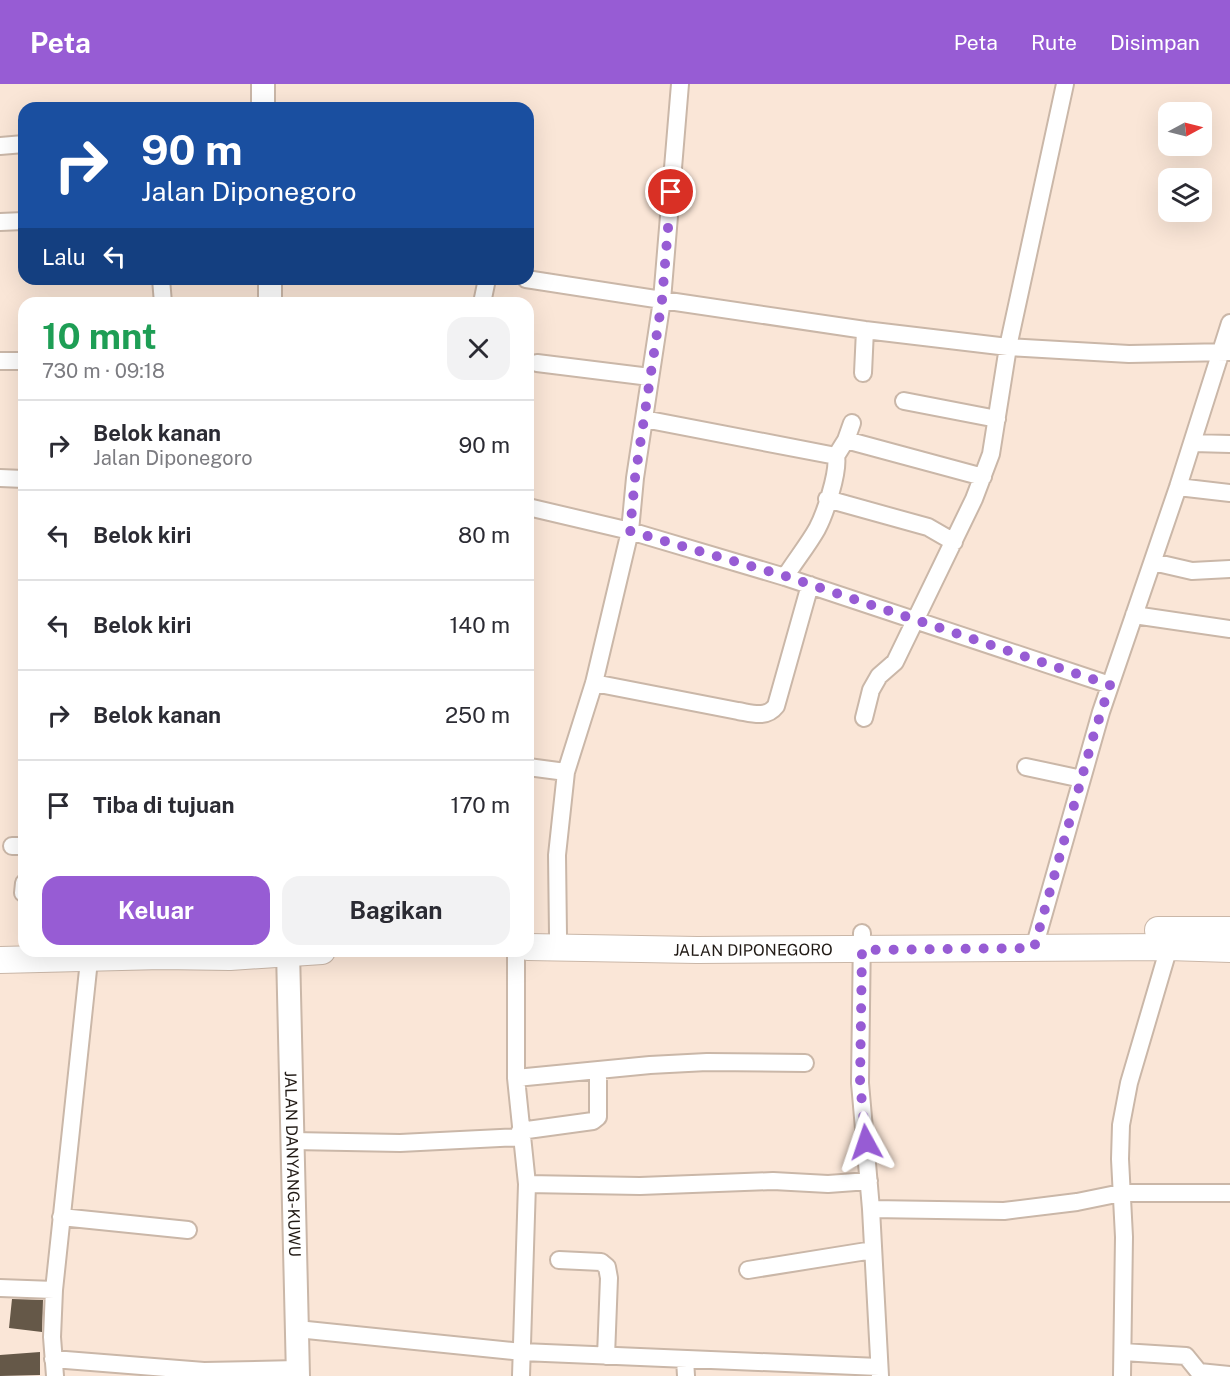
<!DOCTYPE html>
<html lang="id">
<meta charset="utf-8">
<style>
:root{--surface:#fff;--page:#f2f2f3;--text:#2b2b33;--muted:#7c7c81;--line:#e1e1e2;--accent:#975cd4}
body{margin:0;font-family:"Public Sans",sans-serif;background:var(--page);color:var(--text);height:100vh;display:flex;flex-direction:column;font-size:22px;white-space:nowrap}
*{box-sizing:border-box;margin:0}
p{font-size:20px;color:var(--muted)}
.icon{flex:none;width:33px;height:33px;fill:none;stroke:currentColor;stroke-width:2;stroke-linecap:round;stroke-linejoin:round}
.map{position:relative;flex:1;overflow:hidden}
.drawer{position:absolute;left:18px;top:213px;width:516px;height:660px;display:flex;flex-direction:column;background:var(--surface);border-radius:18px;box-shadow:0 6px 24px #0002}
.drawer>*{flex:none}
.hud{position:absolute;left:18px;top:18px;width:516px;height:183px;border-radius:18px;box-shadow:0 6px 24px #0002;background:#1a4fa0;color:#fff;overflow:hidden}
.needle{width:39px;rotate:83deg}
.buttons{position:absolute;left:1158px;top:18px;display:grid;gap:12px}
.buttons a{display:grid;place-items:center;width:54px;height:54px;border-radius:12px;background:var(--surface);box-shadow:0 6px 24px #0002;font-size:30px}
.pin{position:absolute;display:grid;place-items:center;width:51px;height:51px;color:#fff;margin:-26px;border:3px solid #fff;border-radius:50%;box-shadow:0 2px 6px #0007}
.me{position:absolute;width:66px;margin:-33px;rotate:355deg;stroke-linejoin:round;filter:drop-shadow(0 0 4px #0008)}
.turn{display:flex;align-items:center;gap:21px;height:126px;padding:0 24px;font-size:27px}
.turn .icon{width:78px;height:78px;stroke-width:2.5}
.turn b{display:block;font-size:42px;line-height:51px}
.then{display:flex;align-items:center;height:57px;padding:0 24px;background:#0003;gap:12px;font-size:22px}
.round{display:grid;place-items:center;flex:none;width:63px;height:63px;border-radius:18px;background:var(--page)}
.head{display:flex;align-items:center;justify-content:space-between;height:102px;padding:0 24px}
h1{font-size:36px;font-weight:700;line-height:45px;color:#1e9e55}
.primary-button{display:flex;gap:12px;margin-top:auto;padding:12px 24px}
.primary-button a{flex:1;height:69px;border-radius:18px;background:var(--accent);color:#fff;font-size:24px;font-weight:700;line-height:69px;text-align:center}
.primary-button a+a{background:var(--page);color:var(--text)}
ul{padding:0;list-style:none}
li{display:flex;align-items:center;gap:18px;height:90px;padding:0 24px;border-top:2px solid var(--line)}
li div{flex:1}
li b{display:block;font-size:22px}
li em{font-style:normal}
header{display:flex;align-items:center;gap:36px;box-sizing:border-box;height:84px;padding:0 30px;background:var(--accent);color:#fff}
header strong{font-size:28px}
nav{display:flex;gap:33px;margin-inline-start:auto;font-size:21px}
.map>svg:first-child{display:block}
.building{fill:#655848}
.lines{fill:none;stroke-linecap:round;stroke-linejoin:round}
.street-casing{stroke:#cab7a8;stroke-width:20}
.secondary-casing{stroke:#cab7a8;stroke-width:26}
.primary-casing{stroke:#cab7a8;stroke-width:28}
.street{stroke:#fff;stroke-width:16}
.secondary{stroke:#fff;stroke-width:22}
.primary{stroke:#fff;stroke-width:26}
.route{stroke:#975cd4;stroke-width:10;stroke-dasharray:0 18}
.labels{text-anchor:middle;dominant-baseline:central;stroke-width:6;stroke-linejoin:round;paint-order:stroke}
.street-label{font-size:16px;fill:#211a15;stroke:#fef6f0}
</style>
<header>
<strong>Peta</strong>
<nav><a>Peta</a><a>Rute</a><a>Disimpan</a></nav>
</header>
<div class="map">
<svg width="1230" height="1292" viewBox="0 0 1230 1292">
<rect width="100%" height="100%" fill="#fae6d7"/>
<path class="building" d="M 12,1215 L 43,1216 L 42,1248 L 9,1244 Z
M 40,1268 L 40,1291 L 0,1292 L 0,1271 Z"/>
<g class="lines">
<g class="street-casing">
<path id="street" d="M 680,0 L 662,216 L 865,246 L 1008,263 L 1129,270 L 1230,268
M 0,62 L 24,60
M 0,138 L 24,137
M 161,195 L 163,219
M 526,195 L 662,216 L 635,394 L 630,447 L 594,599 L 566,688 L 557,771 L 558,851
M 482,219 L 487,195
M 0,277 L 24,277
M 537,279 L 650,293
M 863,289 L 865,246
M 904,317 L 997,335
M 644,335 L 836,372 C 839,388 825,430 817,445 C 808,461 795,477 785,493
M 846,356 L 852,339
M 1193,359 L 1230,360
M 836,372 L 846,356 L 983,393
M 0,394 L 24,395
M 1178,403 L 1230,409
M 827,415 L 928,443 L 954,458
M 528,423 L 630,447 L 785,493 L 1110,601
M 1153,478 L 1192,487 L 1230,485
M 1134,531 L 1230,545
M 594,599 L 738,627 C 751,629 766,635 776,622 L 810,501
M 864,634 L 871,606 L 879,592 L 895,578 L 974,415 L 991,370 L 1008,263 L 1065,0
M 528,683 L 566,688
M 1026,683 L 1082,695
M 12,762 L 24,762
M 23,809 L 24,799
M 862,849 L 860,999 L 871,1125 L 880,1292
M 1034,864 L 1101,628 L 1178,403 L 1230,239
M 516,867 L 516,994 L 527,1100 L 521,1292
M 516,994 L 650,981 L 707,978 L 805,979
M 520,1047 L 593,1037 L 598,1033 L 598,986
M 293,1057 L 400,1059 L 521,1053
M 527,1100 L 640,1102 L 773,1097 L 828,1100 L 869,1097
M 871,1125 L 1004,1127 L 1077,1118 L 1121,1109 L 1230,1109
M 61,1133 L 188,1146
M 559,1176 L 601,1178 L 607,1183 L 609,1194 L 606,1272
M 748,1186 L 873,1166
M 0,1204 L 54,1206
M 297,1245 L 522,1268 L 879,1283
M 1123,1268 L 1186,1272 L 1199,1288 L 1230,1291
M 53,1275 L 204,1287 L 298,1285
M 685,1275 L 686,1292
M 55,1292 L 52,1253 L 54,1206 L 90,867
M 1122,1292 L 1124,1153 L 1120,1075 L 1121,1041 L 1129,999 L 1169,863"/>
</g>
<g class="secondary-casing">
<g id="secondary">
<path d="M 263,24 L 263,0"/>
<path d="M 270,195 L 270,219"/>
<path id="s1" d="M 288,867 L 298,1292"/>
</g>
</g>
<g class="primary-casing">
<g id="primary">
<path d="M 1158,846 L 1230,846"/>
<path id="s2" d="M 528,863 L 697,866 L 1169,863 L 1230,865"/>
<path d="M 0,876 L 162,872 L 230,873 L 322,867"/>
</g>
</g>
<use href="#street" class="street"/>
<use href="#secondary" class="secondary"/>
<use href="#primary" class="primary"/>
</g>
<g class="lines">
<path class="route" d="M 671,108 L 662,216 L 635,394 L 630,447 L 785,492 L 1110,601 L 1094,650 L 1034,864 L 862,866 L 860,999 L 866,1058"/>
</g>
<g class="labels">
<g class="street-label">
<text stroke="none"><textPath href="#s2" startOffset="225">JALAN DIPONEGORO</textPath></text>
<text stroke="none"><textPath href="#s1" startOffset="213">JALAN DANYANG-KUWU</textPath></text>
</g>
</g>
</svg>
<div class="buttons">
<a><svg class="needle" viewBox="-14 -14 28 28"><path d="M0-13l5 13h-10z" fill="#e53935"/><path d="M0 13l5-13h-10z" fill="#7c7c81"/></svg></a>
<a><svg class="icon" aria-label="layers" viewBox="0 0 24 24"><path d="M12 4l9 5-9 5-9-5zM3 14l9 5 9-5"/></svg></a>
</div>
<div class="pin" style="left:671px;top:108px;background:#d93025"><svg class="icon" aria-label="arrive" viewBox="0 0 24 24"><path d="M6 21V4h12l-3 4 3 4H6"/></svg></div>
<svg class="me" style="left:866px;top:1058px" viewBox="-20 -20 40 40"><path d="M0-17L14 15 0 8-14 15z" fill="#975cd4" stroke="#fff" stroke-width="4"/></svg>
<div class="hud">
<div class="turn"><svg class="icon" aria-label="right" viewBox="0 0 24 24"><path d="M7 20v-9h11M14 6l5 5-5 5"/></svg><div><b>90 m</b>Jalan Diponegoro</div></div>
<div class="then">Lalu<svg class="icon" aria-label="left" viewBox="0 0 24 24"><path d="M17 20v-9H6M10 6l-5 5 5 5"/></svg></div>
</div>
<section class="drawer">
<div class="head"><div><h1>10 mnt</h1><p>730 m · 09:18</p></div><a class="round"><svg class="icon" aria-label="close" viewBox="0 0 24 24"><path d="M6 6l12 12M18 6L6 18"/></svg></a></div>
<ul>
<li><svg class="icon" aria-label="right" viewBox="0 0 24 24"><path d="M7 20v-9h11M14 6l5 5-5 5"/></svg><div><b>Belok kanan</b><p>Jalan Diponegoro</p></div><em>90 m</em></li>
<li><svg class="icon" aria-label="left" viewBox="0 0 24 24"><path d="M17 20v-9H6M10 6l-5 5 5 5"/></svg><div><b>Belok kiri</b></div><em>80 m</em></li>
<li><svg class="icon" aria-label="left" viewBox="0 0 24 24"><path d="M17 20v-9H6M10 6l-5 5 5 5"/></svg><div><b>Belok kiri</b></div><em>140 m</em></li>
<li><svg class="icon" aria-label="right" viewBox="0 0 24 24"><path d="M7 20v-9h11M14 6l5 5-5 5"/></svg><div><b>Belok kanan</b></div><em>250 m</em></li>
<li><svg class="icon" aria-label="arrive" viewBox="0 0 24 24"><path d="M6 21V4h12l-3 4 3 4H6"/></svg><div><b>Tiba di tujuan</b></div><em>170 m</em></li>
</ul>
<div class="primary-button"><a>Keluar</a><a>Bagikan</a></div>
</section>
</div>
